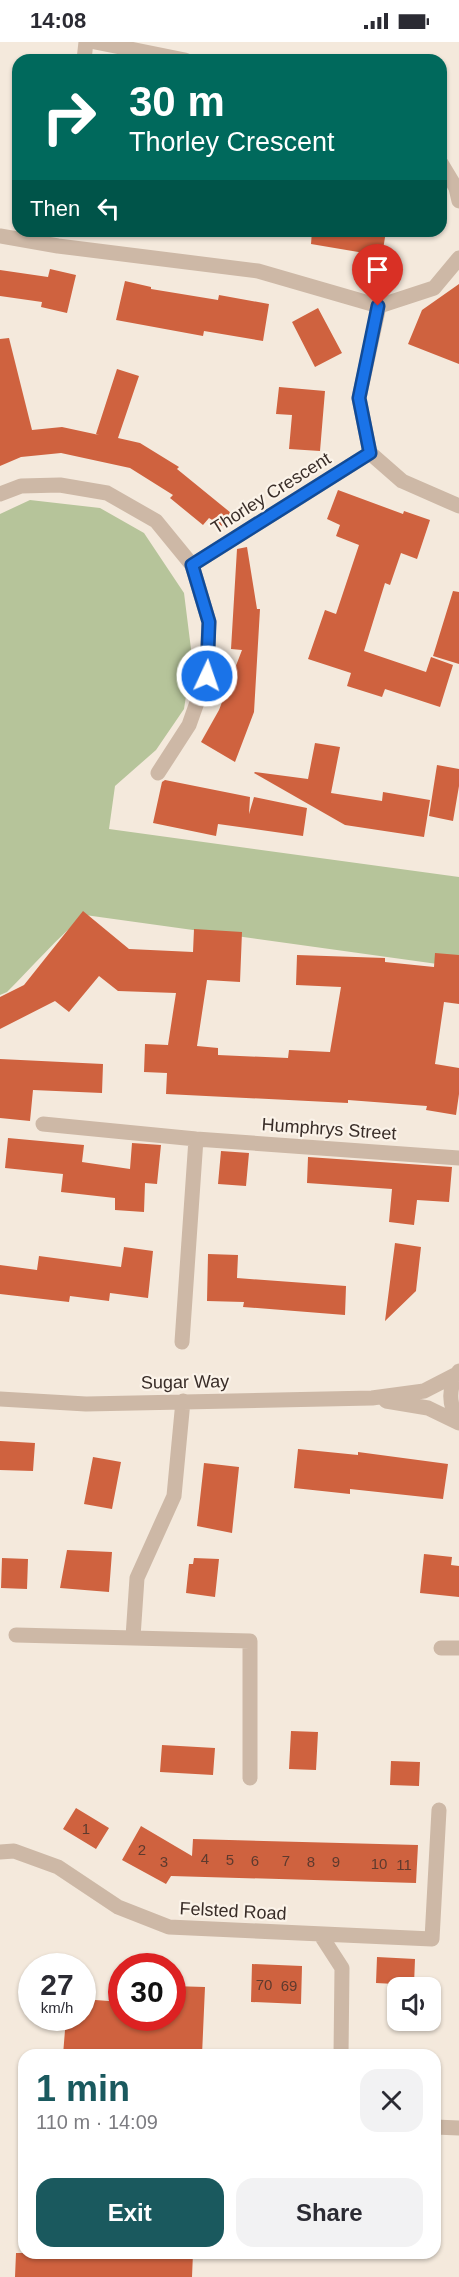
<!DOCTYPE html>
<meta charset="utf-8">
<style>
:root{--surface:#fff;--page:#f2f2f3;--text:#2b2b33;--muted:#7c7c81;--accent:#1a595e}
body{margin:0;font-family:Arial,sans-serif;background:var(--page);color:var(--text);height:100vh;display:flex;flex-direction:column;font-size:22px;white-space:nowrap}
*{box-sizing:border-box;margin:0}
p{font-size:20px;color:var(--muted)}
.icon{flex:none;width:33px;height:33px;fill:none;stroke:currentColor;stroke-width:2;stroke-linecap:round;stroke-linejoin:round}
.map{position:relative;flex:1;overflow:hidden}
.sheet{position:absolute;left:18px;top:2007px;width:423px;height:210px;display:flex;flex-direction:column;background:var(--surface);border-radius:18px;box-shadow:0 2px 4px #0004}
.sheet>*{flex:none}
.top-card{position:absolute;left:12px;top:12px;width:435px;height:183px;border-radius:18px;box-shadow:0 2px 4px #0004;background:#00695c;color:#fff;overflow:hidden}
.fabs{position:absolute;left:387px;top:1935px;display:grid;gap:12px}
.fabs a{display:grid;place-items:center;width:54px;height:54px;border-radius:12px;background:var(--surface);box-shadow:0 2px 4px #0004;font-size:30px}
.speed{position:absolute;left:18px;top:1911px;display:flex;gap:12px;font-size:30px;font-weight:700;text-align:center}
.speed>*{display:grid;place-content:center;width:78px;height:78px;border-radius:50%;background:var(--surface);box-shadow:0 2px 4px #0004;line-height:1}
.speed small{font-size:15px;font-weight:400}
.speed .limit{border:9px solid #d22;background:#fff;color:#111}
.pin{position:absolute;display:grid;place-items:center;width:51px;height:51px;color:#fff;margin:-62px -26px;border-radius:50% 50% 50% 0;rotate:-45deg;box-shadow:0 0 6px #0007}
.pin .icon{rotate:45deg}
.me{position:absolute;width:66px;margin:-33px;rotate:3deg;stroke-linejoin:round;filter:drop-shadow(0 0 4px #0008)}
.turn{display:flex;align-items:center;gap:21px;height:126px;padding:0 18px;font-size:27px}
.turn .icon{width:78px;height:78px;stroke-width:2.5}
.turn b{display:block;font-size:42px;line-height:51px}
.then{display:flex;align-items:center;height:57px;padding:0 18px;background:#0003;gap:12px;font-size:22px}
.round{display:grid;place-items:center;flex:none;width:63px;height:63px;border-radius:18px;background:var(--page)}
.overview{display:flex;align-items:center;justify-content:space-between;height:102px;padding:0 18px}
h1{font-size:36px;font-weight:600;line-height:45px;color:var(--accent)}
.button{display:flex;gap:12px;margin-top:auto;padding:12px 18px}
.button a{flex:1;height:69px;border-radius:18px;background:var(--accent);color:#fff;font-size:24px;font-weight:600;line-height:69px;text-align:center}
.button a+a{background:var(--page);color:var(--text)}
.status{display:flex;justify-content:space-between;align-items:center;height:42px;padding:0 30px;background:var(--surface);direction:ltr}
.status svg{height:16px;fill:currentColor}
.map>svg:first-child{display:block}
.green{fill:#b6c49a}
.building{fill:#cf623f}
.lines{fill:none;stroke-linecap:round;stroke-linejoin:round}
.minor{stroke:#cdb8a6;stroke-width:15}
.route-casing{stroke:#114b97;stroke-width:15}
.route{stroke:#1a73e8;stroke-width:10}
.labels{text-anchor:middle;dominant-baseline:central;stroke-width:4.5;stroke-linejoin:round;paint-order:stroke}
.number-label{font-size:15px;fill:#5e3a2e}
.street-label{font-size:18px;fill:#392d28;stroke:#fbf3e9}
</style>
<div class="status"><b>14:08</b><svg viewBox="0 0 49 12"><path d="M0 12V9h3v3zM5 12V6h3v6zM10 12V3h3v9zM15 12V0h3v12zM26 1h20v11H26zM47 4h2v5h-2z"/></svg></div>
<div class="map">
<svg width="459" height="2235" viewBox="0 0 459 2235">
<rect width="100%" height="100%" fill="#f4e9dc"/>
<path class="green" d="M 30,458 L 100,466 L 144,491 L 184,551 L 192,615 L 184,667 L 156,708 L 115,744 L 109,787 L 459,835 L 459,925 L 85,873 C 57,896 33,924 7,950 L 0,953 L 0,472 Z"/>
<path class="building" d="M 312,189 L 386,189 L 382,214 L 311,202 Z
M 50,227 L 76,233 L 67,271 L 41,265 L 42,260 L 0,254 L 0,228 L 48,235 Z
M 125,239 L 151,245 L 151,247 L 218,258 L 219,253 L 269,262 L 263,299 L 204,289 L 203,294 L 116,278 Z
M 459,242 L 459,322 L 408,302 L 422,268 Z
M 318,266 L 342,311 L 315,325 L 292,280 Z
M 9,296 L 32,388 L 62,385 L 99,393 L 96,392 L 117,327 L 139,334 L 118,396 L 140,401 L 179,425 L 177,427 L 231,471 L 222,484 L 209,476 L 203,483 L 170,456 L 173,453 L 130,426 L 61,411 L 21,415 L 0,424 L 0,297 Z
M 279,345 L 325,349 L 320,409 L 289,407 L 292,373 L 276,372 Z
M 338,448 L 403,472 L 404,469 L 430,478 L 417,517 L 401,511 L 390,543 L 385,541 L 364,609 L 426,630 L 431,615 L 453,623 L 440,665 L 385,647 L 382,655 L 347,644 L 351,631 L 308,617 L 325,568 L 336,572 L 359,503 L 336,494 L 340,483 L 327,477 Z
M 247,505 L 257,567 L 260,567 L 254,670 L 235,720 L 201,700 L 219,668 L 242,608 L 231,607 L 237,507 Z
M 453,549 L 459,550 L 459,622 L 433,614 Z
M 315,701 L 340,705 L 331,751 L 382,759 L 383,750 L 430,758 L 424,795 L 345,783 L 254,731 L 255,730 L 308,737 Z
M 437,723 L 459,727 L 459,744 L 453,779 L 429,774 Z
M 165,738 L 250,755 L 249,772 L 254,755 L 307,766 L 303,794 L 218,782 L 216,794 L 153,781 L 162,740 Z
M 83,869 L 129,907 L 193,910 L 194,887 L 242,890 L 240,940 L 207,938 L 197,1004 L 218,1006 L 218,1013 L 288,1016 L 289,1008 L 330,1010 L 341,945 L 296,943 L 297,913 L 385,916 L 385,920 L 434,925 L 435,911 L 459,913 L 459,962 L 444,960 L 435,1022 L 459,1026 L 459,1052 L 456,1073 L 426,1068 L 427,1064 L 348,1058 L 348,1061 L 166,1052 L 167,1031 L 144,1030 L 145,1002 L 168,1003 L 176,951 L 118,949 L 99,934 L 69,970 L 55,959 L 0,987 L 0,955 L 24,943 Z
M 0,1017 L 103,1022 L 102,1051 L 33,1048 L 30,1079 L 0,1076 Z
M 8,1096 L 84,1103 L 82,1120 L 130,1127 L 132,1101 L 161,1103 L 157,1142 L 145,1141 L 144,1170 L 115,1168 L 115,1156 L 61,1150 L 63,1132 L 5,1126 Z
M 221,1109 L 249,1111 L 246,1144 L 218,1142 Z
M 308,1115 L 452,1125 L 449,1160 L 417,1158 L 414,1183 L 389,1180 L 392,1147 L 307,1141 Z
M 395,1201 L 421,1205 L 416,1249 L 385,1279 Z
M 124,1205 L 153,1209 L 148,1256 L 110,1251 L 109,1259 L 70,1254 L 69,1260 L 0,1252 L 0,1223 L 37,1228 L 39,1214 L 121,1225 Z
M 208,1212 L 238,1213 L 237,1236 L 346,1244 L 345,1273 L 243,1265 L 244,1260 L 207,1259 Z
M 0,1399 L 35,1401 L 33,1429 L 0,1428 Z
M 298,1407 L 358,1413 L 358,1410 L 448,1422 L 443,1457 L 350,1447 L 350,1452 L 294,1446 Z
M 93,1415 L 121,1420 L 112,1467 L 84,1462 Z
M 204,1421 L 239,1425 L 232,1491 L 197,1484 Z
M 67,1508 L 112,1510 L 109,1550 L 60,1546 Z
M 424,1512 L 452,1515 L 451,1523 L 459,1524 L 459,1555 L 420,1551 Z
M 2,1516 L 28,1517 L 27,1547 L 1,1546 Z
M 194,1516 L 219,1517 L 215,1555 L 186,1551 L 189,1522 L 193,1522 Z
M 291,1689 L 318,1690 L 316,1728 L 289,1727 Z
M 162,1703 L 215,1706 L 213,1733 L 160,1730 Z
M 391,1719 L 420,1720 L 419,1744 L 390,1743 Z
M 76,1766 L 109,1786 L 96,1807 L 63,1787 Z
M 141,1784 L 192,1814 L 193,1797 L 418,1803 L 416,1841 L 171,1834 L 166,1842 L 122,1818 Z
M 377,1915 L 415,1917 L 414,1943 L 376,1941 Z
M 252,1922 L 302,1924 L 301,1962 L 251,1960 Z
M 172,1944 L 205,1945 L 202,2013 L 63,2013 L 66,1976 L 82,1976 L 82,1957 L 122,1960 L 122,1976 L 172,1976 Z
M 16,2211 L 193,2211 L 192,2235 L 15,2235 Z"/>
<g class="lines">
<path class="minor" d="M 95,0 L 185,18
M 84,18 L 86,0
M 441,121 L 456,146 L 459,159
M 0,194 L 58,204 L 258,229 L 379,264
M 379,264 L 359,356 L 370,411 L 402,439 L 459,464
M 379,264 L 434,246 L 459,216
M 0,452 L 21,444 L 60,443 L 107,451 L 156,479 L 192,523 L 209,580 L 206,635 L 189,683 L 158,731
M 192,523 L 370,411
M 43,1082 L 196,1097 L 459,1116
M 182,1300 L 196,1097
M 459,1329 C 448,1345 448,1363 459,1378
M 0,1357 L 86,1362 L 372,1356 L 424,1349 L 457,1332
M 386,1359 L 428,1366 L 459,1381
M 16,1593 L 250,1599 L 250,1736
M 133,1595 L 137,1536 L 174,1454 L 183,1359
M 441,1606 L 459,1606
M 0,1810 L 14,1809 L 58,1825 L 118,1865 L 169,1885 L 432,1897 L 439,1768
M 320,1892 L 342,1926 L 341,2013
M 435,2085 L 459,2086"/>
</g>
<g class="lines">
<g class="route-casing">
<path id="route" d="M 207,634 L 209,580 L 192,523 L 370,411 L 359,356 L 378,264"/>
</g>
<use href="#route" class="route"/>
</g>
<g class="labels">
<g class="number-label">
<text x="86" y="1786">1</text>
<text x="142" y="1807">2</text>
<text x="205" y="1816">4</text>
<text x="230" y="1817">5</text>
<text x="255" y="1818">6</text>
<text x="286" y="1818">7</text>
<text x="164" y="1819">3</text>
<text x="311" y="1819">8</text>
<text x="336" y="1819">9</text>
<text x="379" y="1821">10</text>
<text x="404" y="1822">11</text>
<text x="264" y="1942">70</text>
<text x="289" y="1943">69</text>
</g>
<g class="street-label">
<text transform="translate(271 451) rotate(-32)">Thorley Crescent</text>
<text transform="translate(329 1087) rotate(4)">Humphrys Street</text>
<text transform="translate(185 1340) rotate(-1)">Sugar Way</text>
<text transform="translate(233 1869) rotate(3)">Felsted Road</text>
</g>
</g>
</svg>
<div class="fabs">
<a><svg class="icon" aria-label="sound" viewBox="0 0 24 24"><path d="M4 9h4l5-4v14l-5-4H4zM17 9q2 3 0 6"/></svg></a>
</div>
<div class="speed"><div>27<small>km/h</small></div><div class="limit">30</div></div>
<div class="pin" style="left:378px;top:264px;background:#d93025"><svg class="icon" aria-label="arrive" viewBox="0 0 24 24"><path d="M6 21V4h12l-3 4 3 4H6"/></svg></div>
<svg class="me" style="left:207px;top:634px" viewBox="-20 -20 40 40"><circle r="17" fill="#1a73e8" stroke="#fff" stroke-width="3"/><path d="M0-11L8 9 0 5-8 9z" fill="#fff"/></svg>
<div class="top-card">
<div class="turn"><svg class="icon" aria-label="right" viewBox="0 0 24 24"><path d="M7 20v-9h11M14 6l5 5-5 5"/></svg><div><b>30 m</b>Thorley Crescent</div></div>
<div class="then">Then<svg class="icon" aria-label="left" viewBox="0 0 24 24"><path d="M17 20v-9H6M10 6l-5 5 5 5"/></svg></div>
</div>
<section class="sheet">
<div class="overview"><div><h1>1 min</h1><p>110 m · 14:09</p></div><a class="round"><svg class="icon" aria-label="close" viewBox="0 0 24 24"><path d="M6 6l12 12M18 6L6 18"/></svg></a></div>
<div class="button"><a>Exit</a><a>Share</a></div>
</section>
</div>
